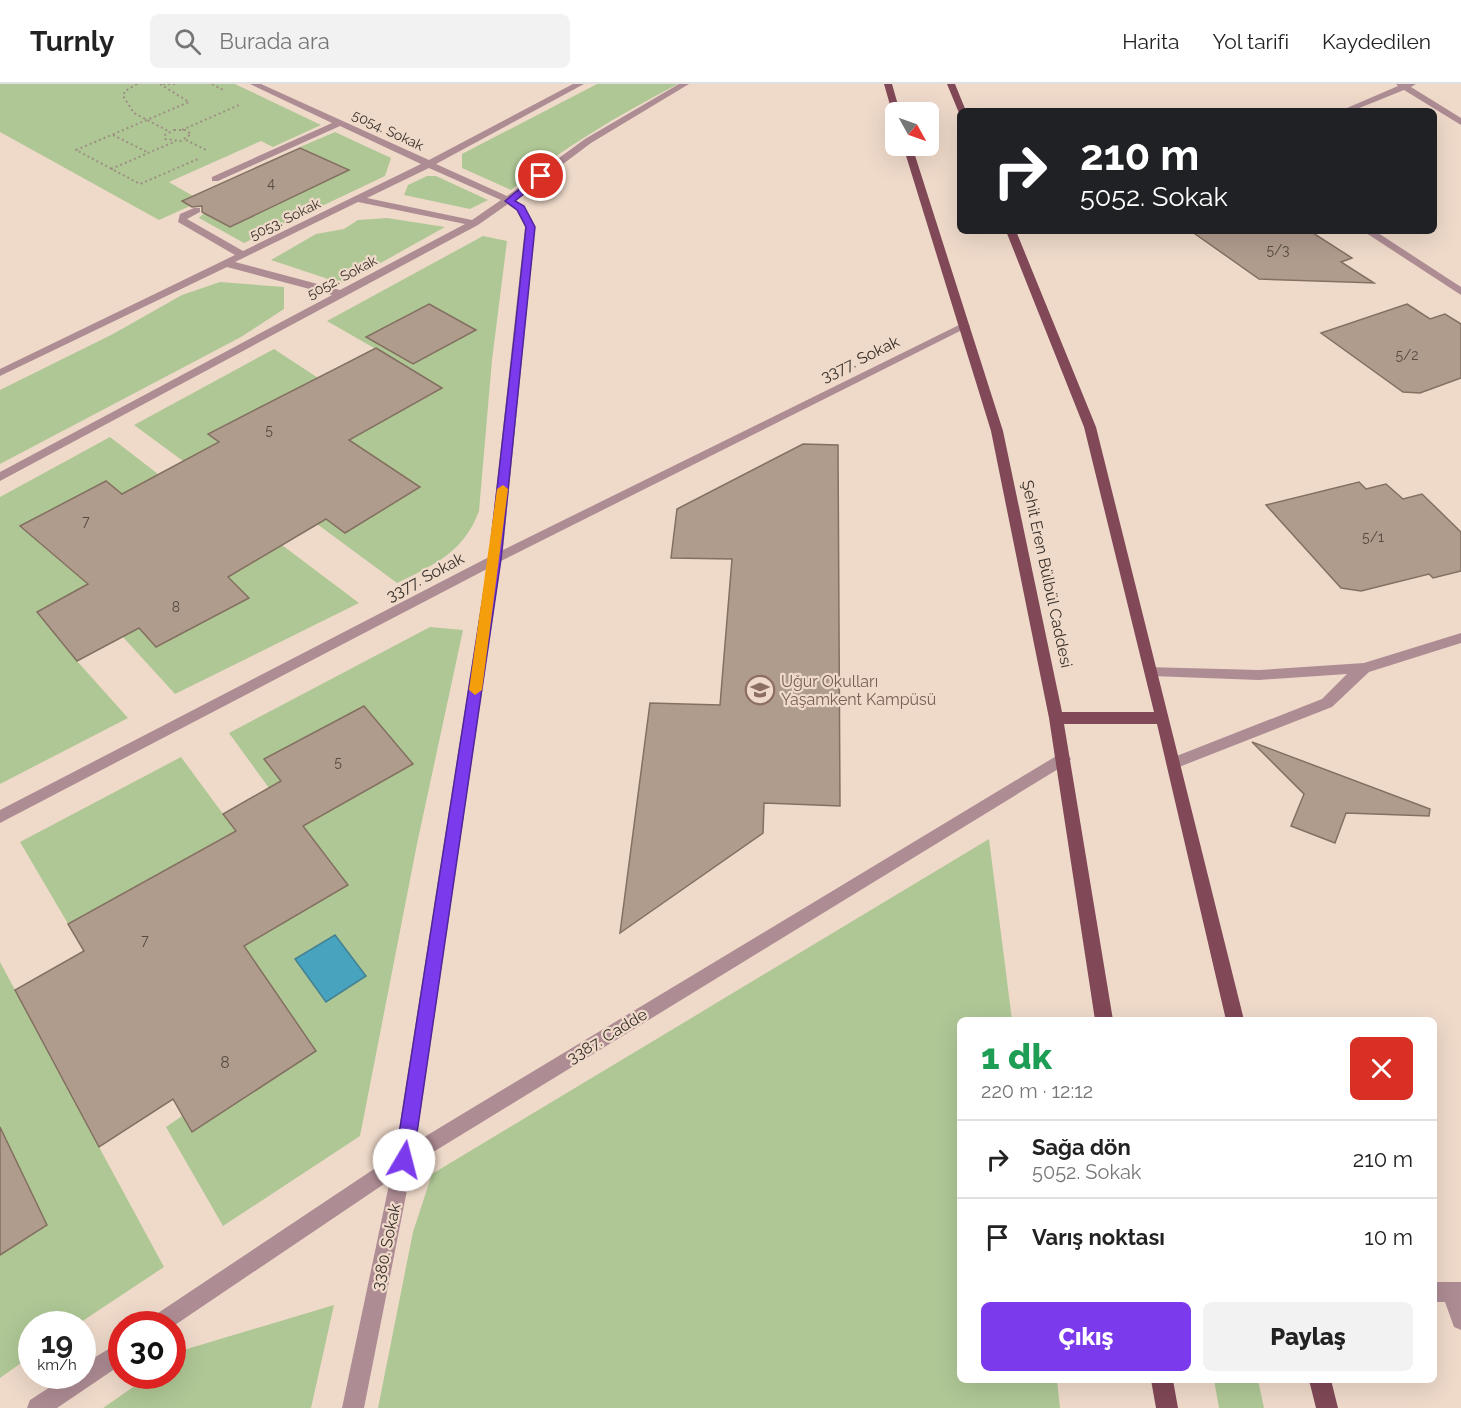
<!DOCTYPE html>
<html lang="tr">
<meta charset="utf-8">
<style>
:root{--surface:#fff;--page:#f2f2f2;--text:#222;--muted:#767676;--line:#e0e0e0;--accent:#7c3aed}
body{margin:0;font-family:Raleway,sans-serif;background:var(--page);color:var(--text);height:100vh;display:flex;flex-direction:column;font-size:22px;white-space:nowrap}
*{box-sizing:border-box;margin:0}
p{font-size:20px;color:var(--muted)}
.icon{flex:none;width:33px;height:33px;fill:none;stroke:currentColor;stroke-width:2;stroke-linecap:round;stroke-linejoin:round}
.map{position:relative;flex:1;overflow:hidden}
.side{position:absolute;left:957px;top:933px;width:480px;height:366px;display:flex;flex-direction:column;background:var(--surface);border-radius:9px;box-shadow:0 6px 24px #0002}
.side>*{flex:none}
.top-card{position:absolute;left:957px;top:24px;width:480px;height:126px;border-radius:9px;box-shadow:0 6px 24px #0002;background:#202124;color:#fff;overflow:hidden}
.needle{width:39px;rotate:130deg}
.fabs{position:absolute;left:885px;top:18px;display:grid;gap:12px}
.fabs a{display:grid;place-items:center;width:54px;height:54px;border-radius:9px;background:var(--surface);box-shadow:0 6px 24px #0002;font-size:30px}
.speed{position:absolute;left:18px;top:1227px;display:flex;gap:12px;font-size:30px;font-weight:700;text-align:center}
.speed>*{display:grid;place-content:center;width:78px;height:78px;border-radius:50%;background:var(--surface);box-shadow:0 6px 24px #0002;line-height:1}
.speed small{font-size:15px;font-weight:400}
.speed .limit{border:9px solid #d22;background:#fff;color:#111}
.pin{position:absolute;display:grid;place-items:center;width:51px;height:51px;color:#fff;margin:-26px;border:3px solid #fff;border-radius:50%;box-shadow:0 2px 6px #0007}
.me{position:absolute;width:66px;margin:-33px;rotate:8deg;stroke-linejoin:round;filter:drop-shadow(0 0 4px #0008)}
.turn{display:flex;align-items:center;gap:21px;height:126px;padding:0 24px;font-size:27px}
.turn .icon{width:78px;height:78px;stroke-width:2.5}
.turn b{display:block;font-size:42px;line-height:51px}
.round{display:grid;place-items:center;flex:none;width:63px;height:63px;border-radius:9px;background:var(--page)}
.summary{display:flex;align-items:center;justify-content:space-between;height:102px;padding:0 24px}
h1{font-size:36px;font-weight:800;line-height:45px;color:#1e9e55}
.cta{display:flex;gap:12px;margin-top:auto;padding:12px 24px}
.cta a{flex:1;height:69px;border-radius:9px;background:var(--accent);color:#fff;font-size:24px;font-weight:800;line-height:69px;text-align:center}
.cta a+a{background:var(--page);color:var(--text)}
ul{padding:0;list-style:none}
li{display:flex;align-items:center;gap:18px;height:78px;padding:0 24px;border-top:2px solid var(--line)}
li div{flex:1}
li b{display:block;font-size:22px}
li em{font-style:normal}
header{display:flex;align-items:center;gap:36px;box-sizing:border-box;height:84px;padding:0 30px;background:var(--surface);border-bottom:2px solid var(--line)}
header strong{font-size:28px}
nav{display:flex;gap:33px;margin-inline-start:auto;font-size:21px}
.search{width:420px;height:54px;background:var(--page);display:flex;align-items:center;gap:15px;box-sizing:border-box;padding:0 21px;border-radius:9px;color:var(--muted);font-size:22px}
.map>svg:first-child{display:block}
.green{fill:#afc795}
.water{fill:#48a4be;stroke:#438192;stroke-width:1.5}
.building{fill:#b09c8d;stroke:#837061;stroke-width:1.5}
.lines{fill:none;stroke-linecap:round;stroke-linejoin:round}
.path{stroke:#9e8f83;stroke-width:2;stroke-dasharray:2 3;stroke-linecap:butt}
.minor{fill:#ae8c94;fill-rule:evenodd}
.major{fill:#814857;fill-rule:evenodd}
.route{fill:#7c3aed;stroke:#51269a;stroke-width:1.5}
.slow{fill:#f59e0b}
.labels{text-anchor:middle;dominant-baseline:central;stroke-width:4.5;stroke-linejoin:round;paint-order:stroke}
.far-street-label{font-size:14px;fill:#38302a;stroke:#efdaca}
.number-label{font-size:14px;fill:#564b43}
.street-label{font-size:16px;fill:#38302a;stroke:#efdaca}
.education-label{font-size:16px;fill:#785e54;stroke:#efdaca;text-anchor:start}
.near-number-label{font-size:16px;fill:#564b43}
</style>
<header>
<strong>Turnly</strong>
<div class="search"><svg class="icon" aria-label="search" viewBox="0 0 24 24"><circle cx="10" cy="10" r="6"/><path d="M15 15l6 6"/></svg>Burada ara</div>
<nav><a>Harita</a><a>Yol tarifi</a><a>Kaydedilen</a></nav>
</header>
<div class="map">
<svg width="1461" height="1324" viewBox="0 0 1461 1324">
<rect width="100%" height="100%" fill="#efdaca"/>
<path class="green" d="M 0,0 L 235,0 L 321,41 L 273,63 L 261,57 L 169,98 L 193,112 L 182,117 L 190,122 L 159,136 L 0,48 Z
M 597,0 L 678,0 C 619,31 562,64 511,106 L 462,84 L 462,70 Z
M 335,48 L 391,74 L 385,92 L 244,159 L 199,134 L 204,129 L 230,143 L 348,86 L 300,63 Z
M 427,92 L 436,92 L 488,116 L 470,125 L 404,111 L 408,101 Z
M 387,134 L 445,143 L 352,195 L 340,199 L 271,176 L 316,150 L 344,145 L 358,136 Z
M 483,152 L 507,157 L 492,276 L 479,427 C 464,468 434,481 397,499 L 317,440 L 282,461 L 359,519 L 175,610 L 123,553 L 77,577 L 128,634 L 0,700 L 0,413 L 110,353 L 158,390 L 183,377 L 134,341 L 274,265 L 332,303 L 344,280 L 374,264 L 327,237 Z
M 220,198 L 284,203 L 284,225 L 241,253 L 0,380 L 0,306 L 113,250 L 182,211 Z
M 430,543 L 463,546 L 417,760 L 360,1052 L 223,1142 L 166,1043 L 182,1032 L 173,1016 L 99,1063 L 164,1183 L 78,1240 L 32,1240 L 31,1272 L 0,1294 L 0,878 L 15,906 L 84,867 L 20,758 L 181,673 L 223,730 L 269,704 L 229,649 Z
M 989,755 L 1012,936 L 960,936 L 960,1296 L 1057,1296 L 1060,1324 L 378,1324 L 413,1148 L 432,1090 Z
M 334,1221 L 311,1324 L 103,1324 L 149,1292 L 172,1292 L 173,1275 L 187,1265 Z
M 1214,1296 L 1258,1296 L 1264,1324 L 1219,1324 Z"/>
<path class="water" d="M 335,851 L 366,892 L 326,918 L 295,875 Z"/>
<path class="building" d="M 300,64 L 349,86 L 230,143 L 202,128 L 202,122 L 192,123 L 182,117 Z
M 1191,147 L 1310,147 L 1352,174 L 1341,178 L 1374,199 L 1259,195 Z
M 429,220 L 476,246 L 413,280 L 366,253 Z
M 1407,220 L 1430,235 L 1445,230 L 1461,240 L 1461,294 L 1420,309 L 1403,308 L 1321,249 Z
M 376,264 L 442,304 L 349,356 L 420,403 L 345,449 L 326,435 L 228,493 L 249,514 L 156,563 L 139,544 L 77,577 L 37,528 L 88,500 L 20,442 L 106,397 L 122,410 L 219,358 L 208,350 Z
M 803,360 L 838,361 L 840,722 L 764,719 L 763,749 L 620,849 L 650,619 L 720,621 L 732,475 L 671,474 L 677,425 Z
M 1359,398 L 1366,405 L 1386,400 L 1403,415 L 1422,410 L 1461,448 L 1461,487 L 1433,494 L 1429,490 L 1361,507 L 1341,504 L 1266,421 Z
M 364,622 L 413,680 L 303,742 L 348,801 L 244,862 L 316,967 L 192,1048 L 173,1015 L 99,1063 L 15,906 L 84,867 L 68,840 L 236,747 L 223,730 L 281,697 L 264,675 Z
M 1252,658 L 1430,725 L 1429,732 L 1346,729 L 1335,759 L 1291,742 L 1304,710 Z
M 0,1043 L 47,1141 L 0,1171 Z"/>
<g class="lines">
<path class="path" d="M 137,0 L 125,7 L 123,12 L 134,29 L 170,48
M 160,0 L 189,18 L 76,66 L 140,100 L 198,75
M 163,0 L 175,0
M 212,0 L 225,7
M 174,46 L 186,46 L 191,50 L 181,57 L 165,55 L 165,51 Z
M 182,46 L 239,21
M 113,51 L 149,69
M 186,56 L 208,67
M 111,85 L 176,57"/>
<path class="minor" d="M 250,0 L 261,0 L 429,76 L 573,0 L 584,0 L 436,80 L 507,112 L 585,55 L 679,0 L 689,0 L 591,59 L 515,116 L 524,122 L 535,143 L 503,466 L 961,240 L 965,239 L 970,242 L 501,477 L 416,1058 L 1058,671 L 1068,671 L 1071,675 L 1068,679 L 412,1081 L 364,1324 L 342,1324 L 390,1096 L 172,1243 L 172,1240 L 149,1240 L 152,1233 L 395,1071 L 487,485 L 0,739 L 0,726 L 489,473 L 525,143 L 517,126 L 508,120 L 478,141 L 0,397 L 0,388 L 332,211 L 227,183 L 0,292 L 0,285 L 235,171 L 178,138 L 180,130 L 194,124 L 200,124 L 200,128 L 187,135 L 243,167 L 421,80 L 340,42 L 218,97 L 212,97 L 212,93 L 332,39 ZM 429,84 L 501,116 L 472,136 L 367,114 ZM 358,118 L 465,140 L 340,206 L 235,178 Z
M 1396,0 L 1416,0 L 1411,3 L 1461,34 L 1461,41 L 1404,6 L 1352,27 L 1340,27 L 1398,2 Z
M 1363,147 L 1375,147 L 1461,203 L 1461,211 Z
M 1461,549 L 1461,559 L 1369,588 L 1332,623 L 1179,683 L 1169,683 L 1166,679 L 1169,675 L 1322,615 L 1347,590 L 1259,596 L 1151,592 L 1144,587 L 1146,583 L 1259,586 L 1364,579 Z
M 1434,1198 L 1461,1198 L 1461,1246 L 1454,1243 L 1445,1218 L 1434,1218 Z
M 122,1257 L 122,1280 L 57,1324 L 27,1324 L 30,1316 L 67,1292 L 82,1292 L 82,1281 Z"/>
<path class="major" d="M 884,0 L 892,0 L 900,28 L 896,28 L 896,31 L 892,28 Z
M 947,0 L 955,0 L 966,27 L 959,29 Z
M 903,62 L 912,62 L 1003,347 L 1062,628 L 1154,628 L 1084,343 L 1006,147 L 1016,147 L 1096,343 L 1244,936 L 1226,936 L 1157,640 L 1064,640 L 1113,936 L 1095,936 L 1049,634 L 991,347 Z
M 1151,1296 L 1173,1296 L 1178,1324 L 1156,1324 Z
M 1309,1296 L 1331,1296 L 1338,1324 L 1316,1324 Z"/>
</g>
<path class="route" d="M 538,90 L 546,92 L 515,117 L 524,122 L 535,143 L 501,475 L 413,1076 L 410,1082 L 404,1084 L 398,1082 L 395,1076 L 489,475 L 515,246 L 526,143 L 517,126 L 505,117 Z"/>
<path class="slow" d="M 503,401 L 508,405 L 482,606 L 475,611 L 469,606 L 497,405 Z"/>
<defs>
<g id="school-ring" transform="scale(1.5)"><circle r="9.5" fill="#efdaca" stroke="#8d6e63" stroke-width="1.5"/><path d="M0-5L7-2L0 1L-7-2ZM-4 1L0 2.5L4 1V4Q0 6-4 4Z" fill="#8d6e63"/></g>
</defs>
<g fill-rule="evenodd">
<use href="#school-ring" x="760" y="606"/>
</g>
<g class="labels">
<g class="far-street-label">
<text transform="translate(388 46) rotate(25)">5054. Sokak</text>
<text transform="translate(285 135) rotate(-26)">5053. Sokak</text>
<text transform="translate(342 193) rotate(-28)">5052. Sokak</text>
</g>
<g class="number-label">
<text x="271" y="99">4</text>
<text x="1278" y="166">5/3</text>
<text x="1407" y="271">5/2</text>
<text x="269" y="346">5</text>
<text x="86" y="437">7</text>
<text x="1373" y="453">5/1</text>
<text x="176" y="523">8</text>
<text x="338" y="678">5</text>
<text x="145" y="856">7</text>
</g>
<g class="street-label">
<text transform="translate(860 275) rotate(-26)">3377. Sokak</text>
<text transform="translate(1047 490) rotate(78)">Şehit Eren Bülbül Caddesi</text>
<text transform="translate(425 493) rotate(-28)">3377. Sokak</text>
<text transform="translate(607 952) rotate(-31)">3387. Cadde</text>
<text transform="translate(386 1163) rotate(-78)">3380. Sokak</text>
</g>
<g class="education-label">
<text x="781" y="597">Uğur Okulları<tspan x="781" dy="18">Yaşamkent Kampüsü</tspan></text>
</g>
<g class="near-number-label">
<text x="225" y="978">8</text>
</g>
</g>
</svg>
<div class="fabs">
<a><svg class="needle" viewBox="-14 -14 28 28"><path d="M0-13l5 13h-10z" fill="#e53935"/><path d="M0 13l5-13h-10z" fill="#767676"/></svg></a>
</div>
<div class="speed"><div>19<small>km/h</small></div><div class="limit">30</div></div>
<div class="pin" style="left:541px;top:92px;background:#d93025"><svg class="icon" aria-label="arrive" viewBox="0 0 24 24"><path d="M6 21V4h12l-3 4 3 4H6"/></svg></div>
<svg class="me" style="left:404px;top:1076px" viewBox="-20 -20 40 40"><circle r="19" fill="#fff"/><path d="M0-13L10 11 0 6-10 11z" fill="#7c3aed"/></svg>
<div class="top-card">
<div class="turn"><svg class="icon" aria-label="right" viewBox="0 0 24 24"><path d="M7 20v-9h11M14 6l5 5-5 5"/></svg><div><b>210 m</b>5052. Sokak</div></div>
</div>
<section class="side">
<div class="summary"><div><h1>1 dk</h1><p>220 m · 12:12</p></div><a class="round" style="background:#d93025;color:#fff"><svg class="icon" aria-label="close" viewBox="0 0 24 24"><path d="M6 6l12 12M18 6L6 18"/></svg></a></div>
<ul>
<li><svg class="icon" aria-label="right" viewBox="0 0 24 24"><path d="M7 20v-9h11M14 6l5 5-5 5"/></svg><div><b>Sağa dön</b><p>5052. Sokak</p></div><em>210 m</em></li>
<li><svg class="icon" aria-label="arrive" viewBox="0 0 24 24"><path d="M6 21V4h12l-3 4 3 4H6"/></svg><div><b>Varış noktası</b></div><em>10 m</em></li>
</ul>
<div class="cta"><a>Çıkış</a><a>Paylaş</a></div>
</section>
</div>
